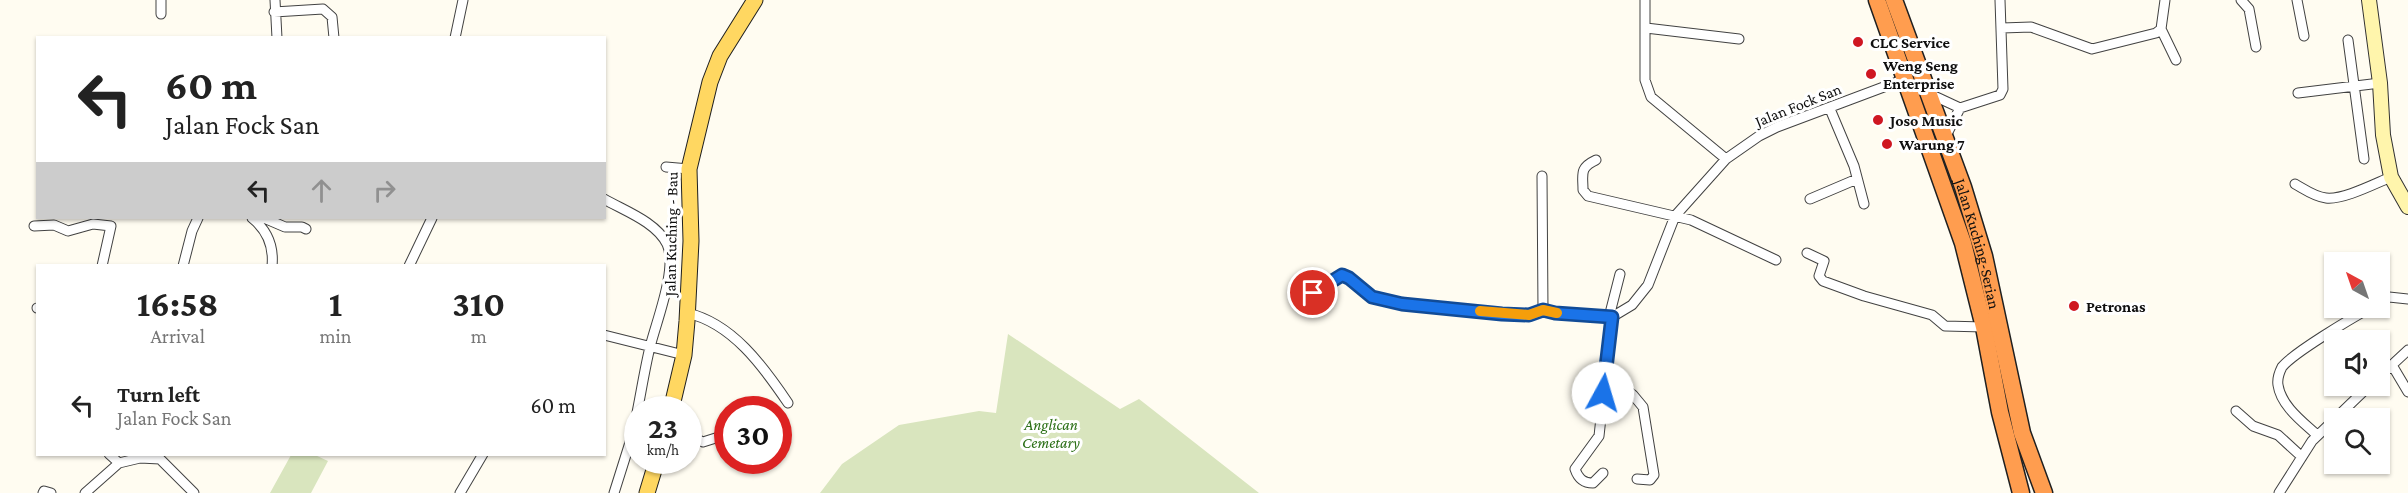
<!DOCTYPE html>
<style>
:root{--surface:#fff;--page:#f2f2f2;--text:#222;--muted:#767676}
body{margin:0;font-family:"Crimson Pro",serif;background:var(--page);color:var(--text);height:100vh;display:flex;flex-direction:column;font-size:22px;white-space:nowrap}
*{box-sizing:border-box;margin:0}
p{font-size:20px;color:var(--muted)}
.icon{flex:none;width:33px;height:33px;fill:none;stroke:currentColor;stroke-width:2;stroke-linecap:round;stroke-linejoin:round}
.map{position:relative;flex:1;overflow:hidden}
.drawer{position:absolute;left:36px;top:264px;width:570px;height:192px;display:flex;flex-direction:column;background:var(--surface);border-radius:0px;box-shadow:0 2px 4px #0004}
.drawer>*{flex:none}
.banner{position:absolute;left:36px;top:36px;width:570px;height:183px;border-radius:0px;box-shadow:0 2px 4px #0004;background:#fff;color:var(--text);overflow:hidden}
.needle{width:39px;rotate:320deg}
.buttons{position:absolute;left:2324px;top:252px;display:grid;gap:12px}
.buttons a{display:grid;place-items:center;width:66px;height:66px;border-radius:0px;background:var(--surface);box-shadow:0 2px 4px #0004;font-size:30px}
.speed{position:absolute;left:624px;top:396px;display:flex;gap:12px;font-size:30px;font-weight:700;text-align:center}
.speed>*{display:grid;place-content:center;width:78px;height:78px;border-radius:50%;background:var(--surface);box-shadow:0 2px 4px #0004;line-height:1}
.speed small{font-size:15px;font-weight:400}
.speed .limit{border:9px solid #d22;background:#fff;color:#111}
.pin{position:absolute;display:grid;place-items:center;width:51px;height:51px;color:#fff;margin:-26px;border:3px solid #fff;border-radius:50%;box-shadow:0 2px 6px #0007}
.me{position:absolute;width:66px;margin:-33px;rotate:6deg;stroke-linejoin:round;filter:drop-shadow(0 0 4px #0008)}
.turn{display:flex;align-items:center;gap:21px;height:126px;padding:0 30px;font-size:27px}
.turn .icon{width:78px;height:78px;stroke-width:2.5}
.turn b{display:block;font-size:42px;line-height:51px}
.lanes{display:flex;align-items:center;height:57px;padding:0 30px;background:#0003;justify-content:center;gap:30px;direction:ltr}
.lanes .off{opacity:.35}
.eta{display:flex;justify-content:space-evenly;align-items:center;height:102px;text-align:center}
.eta b{font-size:36px;font-weight:700;line-height:42px}
ul{padding:0;list-style:none}
li{display:flex;align-items:center;gap:18px;height:78px;padding:0 30px}
li div{flex:1}
li b{display:block;font-size:22px}
li em{font-style:normal}
.map>svg:first-child{display:block}
.cemetery{fill:#d9e5be}
.lines{fill:none;stroke-linecap:round;stroke-linejoin:round}
.street-casing{stroke:#424242;stroke-width:11}
.secondary-casing{stroke:#313131;stroke-width:16}
.primary-casing{stroke:#202020;stroke-width:17}
.highway-casing{stroke:#202020;stroke-width:19}
.street{stroke:#fff;stroke-width:9}
.secondary{stroke:#fff5ac;stroke-width:14}
.primary{stroke:#ffd761;stroke-width:15}
.highway{stroke:#ff9d4f;stroke-width:16}
.route-casing{stroke:#114b97;stroke-width:15}
.route{stroke:#1a73e8;stroke-width:10}
.slow{stroke:#f59e0b;stroke-width:10}
.poi-dot{fill:#cf1722;stroke:#fff;stroke-width:2}
.labels{text-anchor:middle;dominant-baseline:central;stroke-width:6;stroke-linejoin:round;paint-order:stroke}
.poi-label{font-size:16px;font-weight:bold;fill:#0f0f0f;stroke:#fff;text-anchor:start}
.street-label{font-size:16px;fill:#0f0f0f;stroke:#fff}
.park-label{font-size:16px;font-style:italic;fill:#2b6f17;stroke:#fff}
</style>
<div class="map">
<svg width="2408" height="493" viewBox="0 0 2408 493">
<rect width="100%" height="100%" fill="#fffcf1"/>
<path class="cemetery" d="M 1008,334 L 1120,409 L 1139,399 L 1259,493 L 820,493 L 842,464 L 899,425 L 979,411 L 996,413 Z
M 291,455 L 315,455 L 328,461 L 311,493 L 270,493 Z"/>
<g class="lines">
<g class="street-casing">
<path id="street" d="M 161,0 L 161,14
M 275,0 L 277,38
M 1645,0 L 1645,80 L 1651,97 L 1726,159
M 2165,0 L 2161,29 L 2176,60
M 2241,0 L 2249,9 L 2256,47
M 2297,0 L 2304,36
M 274,12 L 323,9 L 332,17 L 334,38
M 1646,28 L 1739,39
M 2002,28 L 2031,27 L 2092,49 L 2156,33 L 2161,29
M 455,38 L 463,0
M 2348,40 L 2364,159
M 2298,93 L 2380,83
M 1930,94 L 1960,108 L 2000,95 L 2003,89 L 2000,0
M 1830,109 L 1854,166 L 1864,204
M 1945,138 L 1960,108
M 1596,160 C 1579,168 1583,174 1583,190 L 1588,196 L 1691,220 L 1776,260
M 666,167 L 689,169
M 1542,176 L 1543,310
M 2295,184 C 2304,189 2315,197 2326,198 C 2343,200 2374,184 2391,177
M 604,199 C 625,211 656,222 667,244 C 678,268 656,322 650,347 C 643,376 639,407 632,436 C 626,455 620,474 614,493
M 1810,199 L 1857,179
M 252,218 C 267,230 274,246 272,266
M 264,218 L 285,227 L 302,227 L 306,229
M 34,226 L 54,225 L 68,231 L 93,224 L 111,226 L 102,266
M 1807,253 L 1824,261 L 1819,276 L 1823,281 L 1864,296 L 1932,315 L 1945,326 L 1984,327
M 183,266 L 192,231 L 198,218
M 409,266 L 432,218
M 1305,295 L 1322,289 L 1342,275 L 1349,277 L 1372,297 L 1402,304 L 1502,314 L 1529,315 L 1543,310 L 1555,313 L 1612,317 L 1632,305 L 1648,285 L 1675,216 L 1726,159 L 1759,136 L 1777,127 L 1905,79
M 2379,303 L 2389,297 L 2408,299
M 37,308 L 38,308
M 687,313 C 732,323 763,366 788,403
M 1609,317 L 1620,274
M 604,335 L 684,355
M 2392,365 L 2408,392
M 1605,372 L 1633,395 L 1643,407 L 1654,475 L 1650,480 L 1637,479
M 2379,377 L 2408,350
M 2236,411 L 2253,426 L 2278,435 L 2302,457
M 688,435 L 703,442 L 722,436 L 728,437
M 2317,435 C 2303,422 2281,406 2278,385 C 2277,379 2279,373 2282,367 C 2293,353 2352,318 2370,308
M 109,454 L 119,463
M 1603,473 L 1593,483 C 1583,483 1578,478 1575,469 L 1599,436 L 1612,317
M 43,493 L 44,491 L 51,493
M 85,493 L 119,463 L 140,458 L 160,459 L 194,493
M 460,493 L 483,454
M 2279,493 L 2312,441 L 2369,386"/>
</g>
<g class="secondary-casing">
<path id="secondary" d="M 2369,0 L 2380,83 L 2383,135 L 2391,177 L 2408,207"/>
</g>
<g class="primary-casing">
<path id="primary" d="M 671,410 L 684,355 L 687,321 L 691,241 L 689,169 L 710,82 L 720,56 L 755,0
M 647,493 L 657,460"/>
</g>
<g class="highway-casing">
<g id="highway">
<path d="M 1877,0 L 1963,243 L 1984,327 L 2000,412 L 2021,493"/>
<path id="s1" d="M 1894,0 L 1963,187 L 1984,256 L 2022,433 L 2044,493"/>
</g>
</g>
<use href="#street" class="street"/>
<use href="#secondary" class="secondary"/>
<use href="#primary" class="primary"/>
<use href="#highway" class="highway"/>
</g>
<g class="lines">
<g class="route-casing">
<path id="route" d="M 1313,293 L 1342,275 L 1349,278 L 1372,297 L 1402,304 L 1502,314 L 1529,315 L 1543,310 L 1555,313 L 1612,317 L 1603,393"/>
</g>
<use href="#route" class="route"/>
<path class="slow" d="M 1480,311 L 1529,315 L 1543,310 L 1557,313"/>
</g>
<g class="poi-dot">
<circle cx="1858" cy="42" r="6"/>
<circle cx="1871" cy="74" r="6"/>
<circle cx="1878" cy="120" r="6"/>
<circle cx="1887" cy="144" r="6"/>
<circle cx="2074" cy="306" r="6"/>
</g>
<g class="labels">
<g class="poi-label">
<text x="1870" y="42">CLC Service</text>
<text x="1883" y="65">Weng Seng<tspan x="1883" dy="18">Enterprise</tspan></text>
<text x="1890" y="120">Joso Music</text>
<text x="1899" y="144">Warung 7</text>
<text x="2086" y="306">Petronas</text>
</g>
<g class="street-label">
<text transform="translate(1798 105) rotate(-22)">Jalan Fock San</text>
<text transform="translate(671 234) rotate(-89)">Jalan Kuching - Bau</text>
<text stroke="none"><textPath href="#s1" startOffset="258">Jalan Kuching-Serian</textPath></text>
</g>
<g class="park-label">
<text x="1051" y="424">Anglican<tspan x="1051" dy="18">Cemetary</tspan></text>
</g>
</g>
</svg>
<div class="buttons">
<a><svg class="needle" viewBox="-14 -14 28 28"><path d="M0-13l5 13h-10z" fill="#e53935"/><path d="M0 13l5-13h-10z" fill="#767676"/></svg></a>
<a><svg class="icon" aria-label="sound" viewBox="0 0 24 24"><path d="M4 9h4l5-4v14l-5-4H4zM17 9q2 3 0 6"/></svg></a>
<a><svg class="icon" aria-label="search" viewBox="0 0 24 24"><circle cx="10" cy="10" r="6"/><path d="M15 15l6 6"/></svg></a>
</div>
<div class="speed"><div>23<small>km/h</small></div><div class="limit">30</div></div>
<div class="pin" style="left:1313px;top:293px;background:#d93025"><svg class="icon" aria-label="arrive" viewBox="0 0 24 24"><path d="M6 21V4h12l-3 4 3 4H6"/></svg></div>
<svg class="me" style="left:1603px;top:393px" viewBox="-20 -20 40 40"><circle r="19" fill="#fff"/><path d="M0-13L10 11 0 6-10 11z" fill="#1a73e8"/></svg>
<div class="banner">
<div class="turn"><svg class="icon" aria-label="left" viewBox="0 0 24 24"><path d="M17 20v-9H6M10 6l-5 5 5 5"/></svg><div><b>60 m</b>Jalan Fock San</div></div>
<div class="lanes"><svg class="icon" aria-label="left" viewBox="0 0 24 24"><path d="M17 20v-9H6M10 6l-5 5 5 5"/></svg><svg class="icon off" aria-label="ahead" viewBox="0 0 24 24"><path d="M12 20V5M6 11l6-6 6 6"/></svg><svg class="icon off" aria-label="right" viewBox="0 0 24 24"><path d="M7 20v-9h11M14 6l5 5-5 5"/></svg></div>
</div>
<section class="drawer">
<div class="eta">
<div><b>16:58</b><p>Arrival</p></div>
<div><b>1</b><p>min</p></div>
<div><b>310</b><p>m</p></div>
</div>
<ul>
<li><svg class="icon" aria-label="left" viewBox="0 0 24 24"><path d="M17 20v-9H6M10 6l-5 5 5 5"/></svg><div><b>Turn left</b><p>Jalan Fock San</p></div><em>60 m</em></li>
</ul>
</section>
</div>
